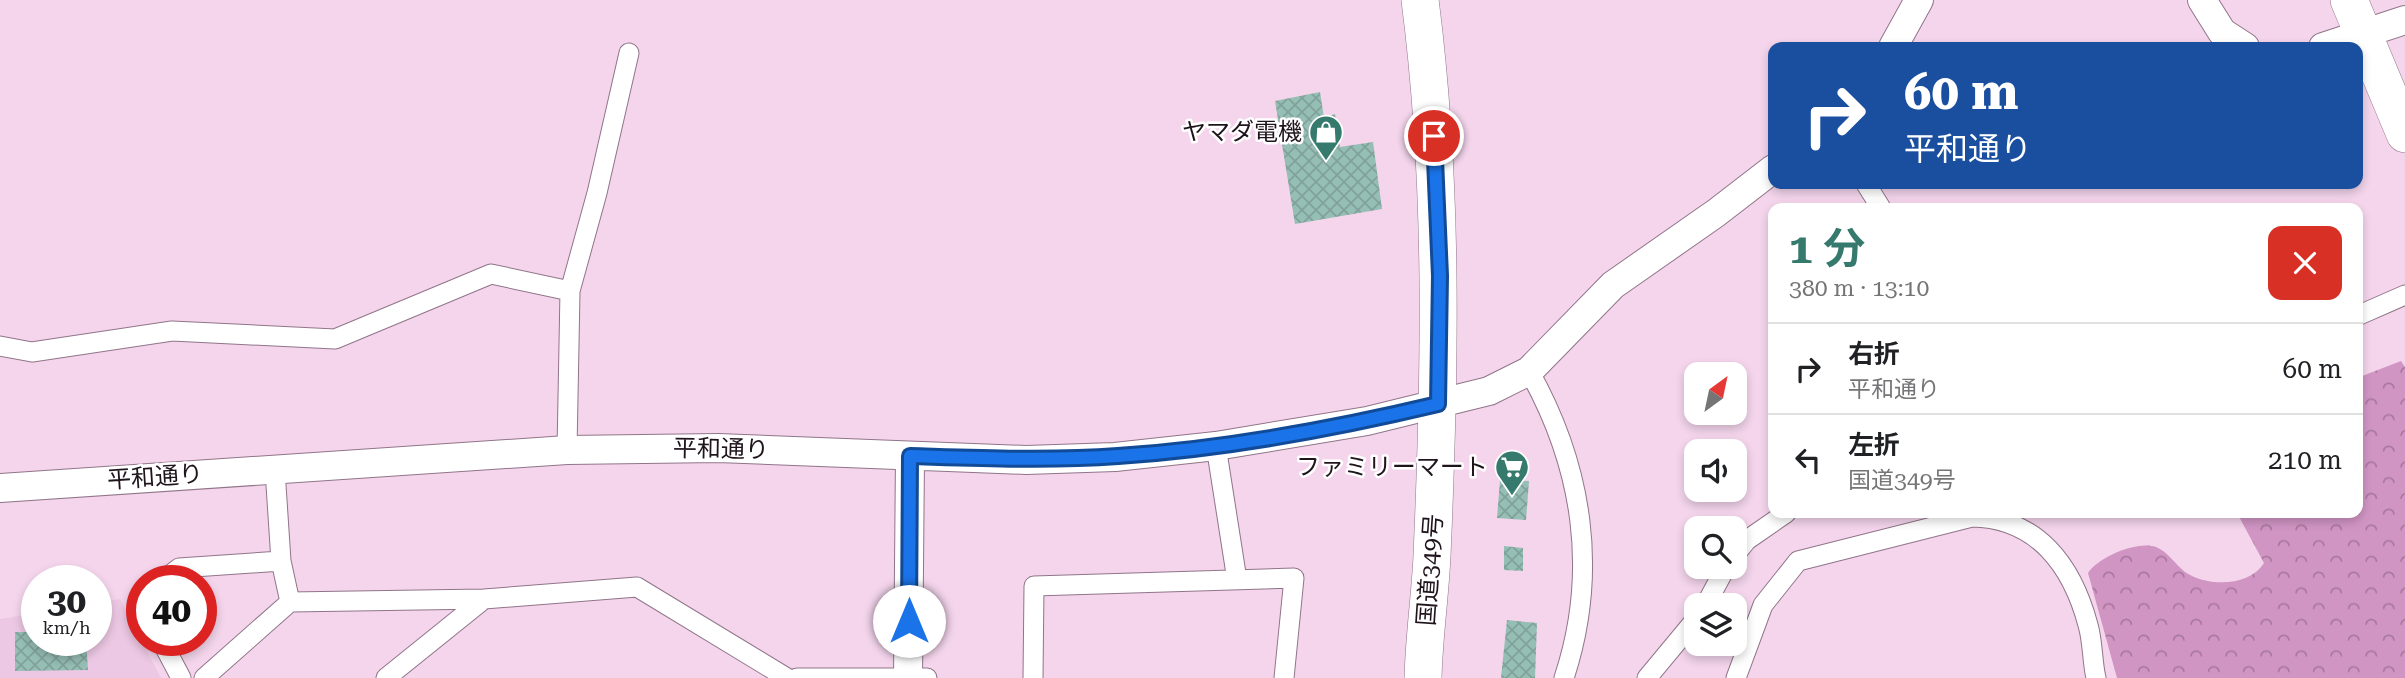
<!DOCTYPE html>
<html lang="ja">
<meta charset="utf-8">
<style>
:root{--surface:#fff;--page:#f2f2f2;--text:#202124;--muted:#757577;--line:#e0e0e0;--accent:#367a6d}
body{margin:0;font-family:"Roboto Serif","Noto Sans JP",serif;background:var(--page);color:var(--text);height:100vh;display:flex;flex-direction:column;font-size:26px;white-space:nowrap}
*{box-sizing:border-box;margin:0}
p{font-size:23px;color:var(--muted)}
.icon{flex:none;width:38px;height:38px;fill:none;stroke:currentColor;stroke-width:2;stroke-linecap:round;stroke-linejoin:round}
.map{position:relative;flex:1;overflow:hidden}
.panel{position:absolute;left:1768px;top:203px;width:595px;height:315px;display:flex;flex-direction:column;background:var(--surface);border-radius:14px;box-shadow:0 4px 10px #0003}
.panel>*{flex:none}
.hud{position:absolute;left:1768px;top:42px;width:595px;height:147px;border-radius:14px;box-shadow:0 4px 10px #0003;background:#1a4fa0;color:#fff;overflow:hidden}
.needle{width:46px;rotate:33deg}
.buttons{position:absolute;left:1684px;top:362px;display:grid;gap:14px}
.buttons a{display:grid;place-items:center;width:63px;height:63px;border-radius:14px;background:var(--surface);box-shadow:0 4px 10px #0003;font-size:35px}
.speed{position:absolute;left:21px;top:565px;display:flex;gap:14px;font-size:35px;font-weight:700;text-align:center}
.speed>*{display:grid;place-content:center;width:91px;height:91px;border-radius:50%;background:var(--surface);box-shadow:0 4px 10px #0003;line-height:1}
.speed small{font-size:18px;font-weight:400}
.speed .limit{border:10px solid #d22;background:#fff;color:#111}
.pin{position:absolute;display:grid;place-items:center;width:60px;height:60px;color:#fff;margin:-30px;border:4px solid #fff;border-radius:50%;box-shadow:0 2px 7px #0007}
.me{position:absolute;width:77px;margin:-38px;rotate:0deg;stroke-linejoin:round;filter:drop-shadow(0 0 5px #0008)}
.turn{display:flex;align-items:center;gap:24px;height:147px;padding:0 21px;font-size:32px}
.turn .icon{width:91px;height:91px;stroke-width:2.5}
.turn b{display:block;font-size:49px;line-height:60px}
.round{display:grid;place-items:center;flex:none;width:74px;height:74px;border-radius:14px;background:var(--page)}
.summary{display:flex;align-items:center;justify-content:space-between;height:119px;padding:0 21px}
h1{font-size:42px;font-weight:700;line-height:52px;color:var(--accent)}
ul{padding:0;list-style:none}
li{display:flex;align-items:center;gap:21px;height:91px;padding:0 21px;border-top:2px solid var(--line)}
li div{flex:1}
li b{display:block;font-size:26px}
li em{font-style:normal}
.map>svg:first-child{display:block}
.built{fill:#edc8e4}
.forest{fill:url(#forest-crowns)}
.building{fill:url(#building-cross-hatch)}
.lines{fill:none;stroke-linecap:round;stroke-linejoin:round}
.street-casing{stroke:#907589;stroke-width:21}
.secondary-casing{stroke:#907589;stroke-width:30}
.highway-casing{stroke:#907589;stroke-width:38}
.street{stroke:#fff;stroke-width:19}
.secondary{stroke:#fff;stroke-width:28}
.highway{stroke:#fff;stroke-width:37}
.route-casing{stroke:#114b97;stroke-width:18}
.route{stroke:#1a73e8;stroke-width:12}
.labels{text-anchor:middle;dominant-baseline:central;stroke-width:5;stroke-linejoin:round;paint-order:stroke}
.poi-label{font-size:24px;fill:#1f141c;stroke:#fff;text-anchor:end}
.street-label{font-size:24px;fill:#1f141c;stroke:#fff}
</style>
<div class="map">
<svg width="2405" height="678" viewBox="0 0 2405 678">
<defs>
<pattern id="forest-crowns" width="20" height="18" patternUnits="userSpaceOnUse" patternTransform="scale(1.75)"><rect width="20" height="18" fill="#d195c4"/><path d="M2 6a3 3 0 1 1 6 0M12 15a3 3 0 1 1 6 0" fill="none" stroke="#a9789e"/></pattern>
<pattern id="building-cross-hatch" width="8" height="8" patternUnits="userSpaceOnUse" patternTransform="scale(1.75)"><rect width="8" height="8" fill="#95beb4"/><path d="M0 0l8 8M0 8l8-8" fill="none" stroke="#80a29a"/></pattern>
</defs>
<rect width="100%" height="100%" fill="#f4d5ec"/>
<path class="built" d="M 120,599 L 161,678 L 0,678 L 0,619 L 37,613 L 37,640 L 96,640 L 96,603 Z"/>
<path class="forest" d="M 2401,361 L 2405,367 L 2405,678 L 2117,678 L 2088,573 C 2097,558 2137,540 2156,547 C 2167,551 2176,565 2185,572 C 2207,587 2249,587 2264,563 L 2237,513 L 2357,513 L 2357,378 Z"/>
<path class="building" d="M 1320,92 L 1324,118 L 1335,114 L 1340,147 L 1373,142 L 1382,209 L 1295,224 L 1275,101 Z
M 1500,480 L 1529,481 L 1526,520 L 1497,518 Z
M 1504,546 L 1523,548 L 1523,571 L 1504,570 Z
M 1507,620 L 1537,623 L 1535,678 L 1501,678 Z
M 15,632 L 37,632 L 37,640 L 86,640 L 88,670 L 15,671 Z"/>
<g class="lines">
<g class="street-casing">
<path id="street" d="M 1866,184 L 1881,208
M 2357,316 L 2405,295
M 0,346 L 32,352 L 172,331 L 335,339 L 491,274 L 570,291
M 1529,371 C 1583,467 1599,572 1564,678
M 1216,446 L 1237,580
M 567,450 L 570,291 L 597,193 L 629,53
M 275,470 L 281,561 L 290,602
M 1734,556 L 1747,540 L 1786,513
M 162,581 L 179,568 L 281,561
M 142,598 L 142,604
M 1705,606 L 1726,567
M 161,640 L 181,678
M 204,678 L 290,602 L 484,599 L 637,587 L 787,678
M 386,678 L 484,599
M 797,678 L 927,678
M 1033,678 L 1034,586 L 1294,578 L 1284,678
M 1647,678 L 1696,619
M 1736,678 L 1763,605 L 1798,561 L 1972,517 C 2037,518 2072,565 2088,625 C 2093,642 2092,661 2096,678"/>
</g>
<g class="secondary-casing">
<path id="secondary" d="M 2202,0 L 2222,32 L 2245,47
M 1893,47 L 1919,0
M 2323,47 L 2405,20
M 0,488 L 567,450 L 718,448 L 1026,460 L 1115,457 L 1216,446 L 1367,421 L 1489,391 L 1529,371 L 1613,285 L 1716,213 L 1773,169
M 908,678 L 910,456"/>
</g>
<g class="highway-casing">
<path id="highway" d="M 1420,0 C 1444,185 1440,370 1432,556 C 1430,597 1424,637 1423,678
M 2349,0 L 2405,134"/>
</g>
<use href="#street" class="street"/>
<use href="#secondary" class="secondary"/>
<use href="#highway" class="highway"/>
</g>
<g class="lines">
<g class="route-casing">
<path id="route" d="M 909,621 L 910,456 C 979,458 1049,461 1118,456 C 1225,449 1333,429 1438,404 L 1440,276 L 1434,136"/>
</g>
<use href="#route" class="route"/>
</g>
<defs>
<g id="shop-pin" transform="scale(1.75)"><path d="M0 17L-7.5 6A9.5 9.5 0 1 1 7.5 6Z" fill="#367a6d" stroke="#fff"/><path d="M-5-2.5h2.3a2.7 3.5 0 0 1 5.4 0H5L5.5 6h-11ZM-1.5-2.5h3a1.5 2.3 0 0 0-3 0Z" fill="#fff"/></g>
<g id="supermarket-pin" transform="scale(1.75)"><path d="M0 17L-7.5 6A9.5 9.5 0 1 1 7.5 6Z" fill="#367a6d" stroke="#fff"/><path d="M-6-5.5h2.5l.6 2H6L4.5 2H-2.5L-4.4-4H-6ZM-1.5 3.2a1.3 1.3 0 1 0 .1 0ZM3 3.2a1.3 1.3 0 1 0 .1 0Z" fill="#fff"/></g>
</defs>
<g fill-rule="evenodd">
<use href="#shop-pin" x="1326" y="132"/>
<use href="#supermarket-pin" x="1512" y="467"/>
</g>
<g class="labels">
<g class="poi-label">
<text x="1302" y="132">ヤマダ電機</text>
<text x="1488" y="467">ファミリーマート</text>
</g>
<g class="street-label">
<text transform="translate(721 449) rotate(1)">平和通り</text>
<text transform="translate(155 477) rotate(-4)">平和通り</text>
<text transform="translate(1430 570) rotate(-86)">国道349号</text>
</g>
</g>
</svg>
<div class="buttons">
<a><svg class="needle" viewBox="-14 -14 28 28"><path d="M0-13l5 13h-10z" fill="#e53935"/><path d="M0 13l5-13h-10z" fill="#757577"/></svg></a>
<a><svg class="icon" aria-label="sound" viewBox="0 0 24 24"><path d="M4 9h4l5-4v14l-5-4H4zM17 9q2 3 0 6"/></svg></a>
<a><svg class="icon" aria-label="search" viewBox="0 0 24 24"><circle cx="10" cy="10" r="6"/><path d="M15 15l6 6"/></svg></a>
<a><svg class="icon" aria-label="layers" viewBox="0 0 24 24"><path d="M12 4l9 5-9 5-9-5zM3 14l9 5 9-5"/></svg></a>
</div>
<div class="speed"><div>30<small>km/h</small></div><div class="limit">40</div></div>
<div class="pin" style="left:1434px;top:136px;background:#d93025"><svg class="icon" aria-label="arrive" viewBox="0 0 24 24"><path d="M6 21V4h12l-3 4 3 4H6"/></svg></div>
<svg class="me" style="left:909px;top:621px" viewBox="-20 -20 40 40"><circle r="19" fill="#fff"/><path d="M0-13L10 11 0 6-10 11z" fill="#1a73e8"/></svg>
<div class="hud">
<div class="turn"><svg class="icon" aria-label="right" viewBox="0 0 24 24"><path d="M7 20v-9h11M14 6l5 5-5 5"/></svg><div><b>60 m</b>平和通り</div></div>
</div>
<section class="panel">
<div class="summary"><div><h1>1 分</h1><p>380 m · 13:10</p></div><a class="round" style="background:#d93025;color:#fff"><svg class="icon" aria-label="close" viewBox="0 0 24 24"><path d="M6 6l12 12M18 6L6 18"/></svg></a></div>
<ul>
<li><svg class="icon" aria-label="right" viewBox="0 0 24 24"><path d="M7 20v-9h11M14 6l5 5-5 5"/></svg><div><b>右折</b><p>平和通り</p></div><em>60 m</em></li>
<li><svg class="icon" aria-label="left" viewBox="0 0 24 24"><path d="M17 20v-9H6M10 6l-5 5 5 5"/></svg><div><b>左折</b><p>国道349号</p></div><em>210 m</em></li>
</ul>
</section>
</div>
